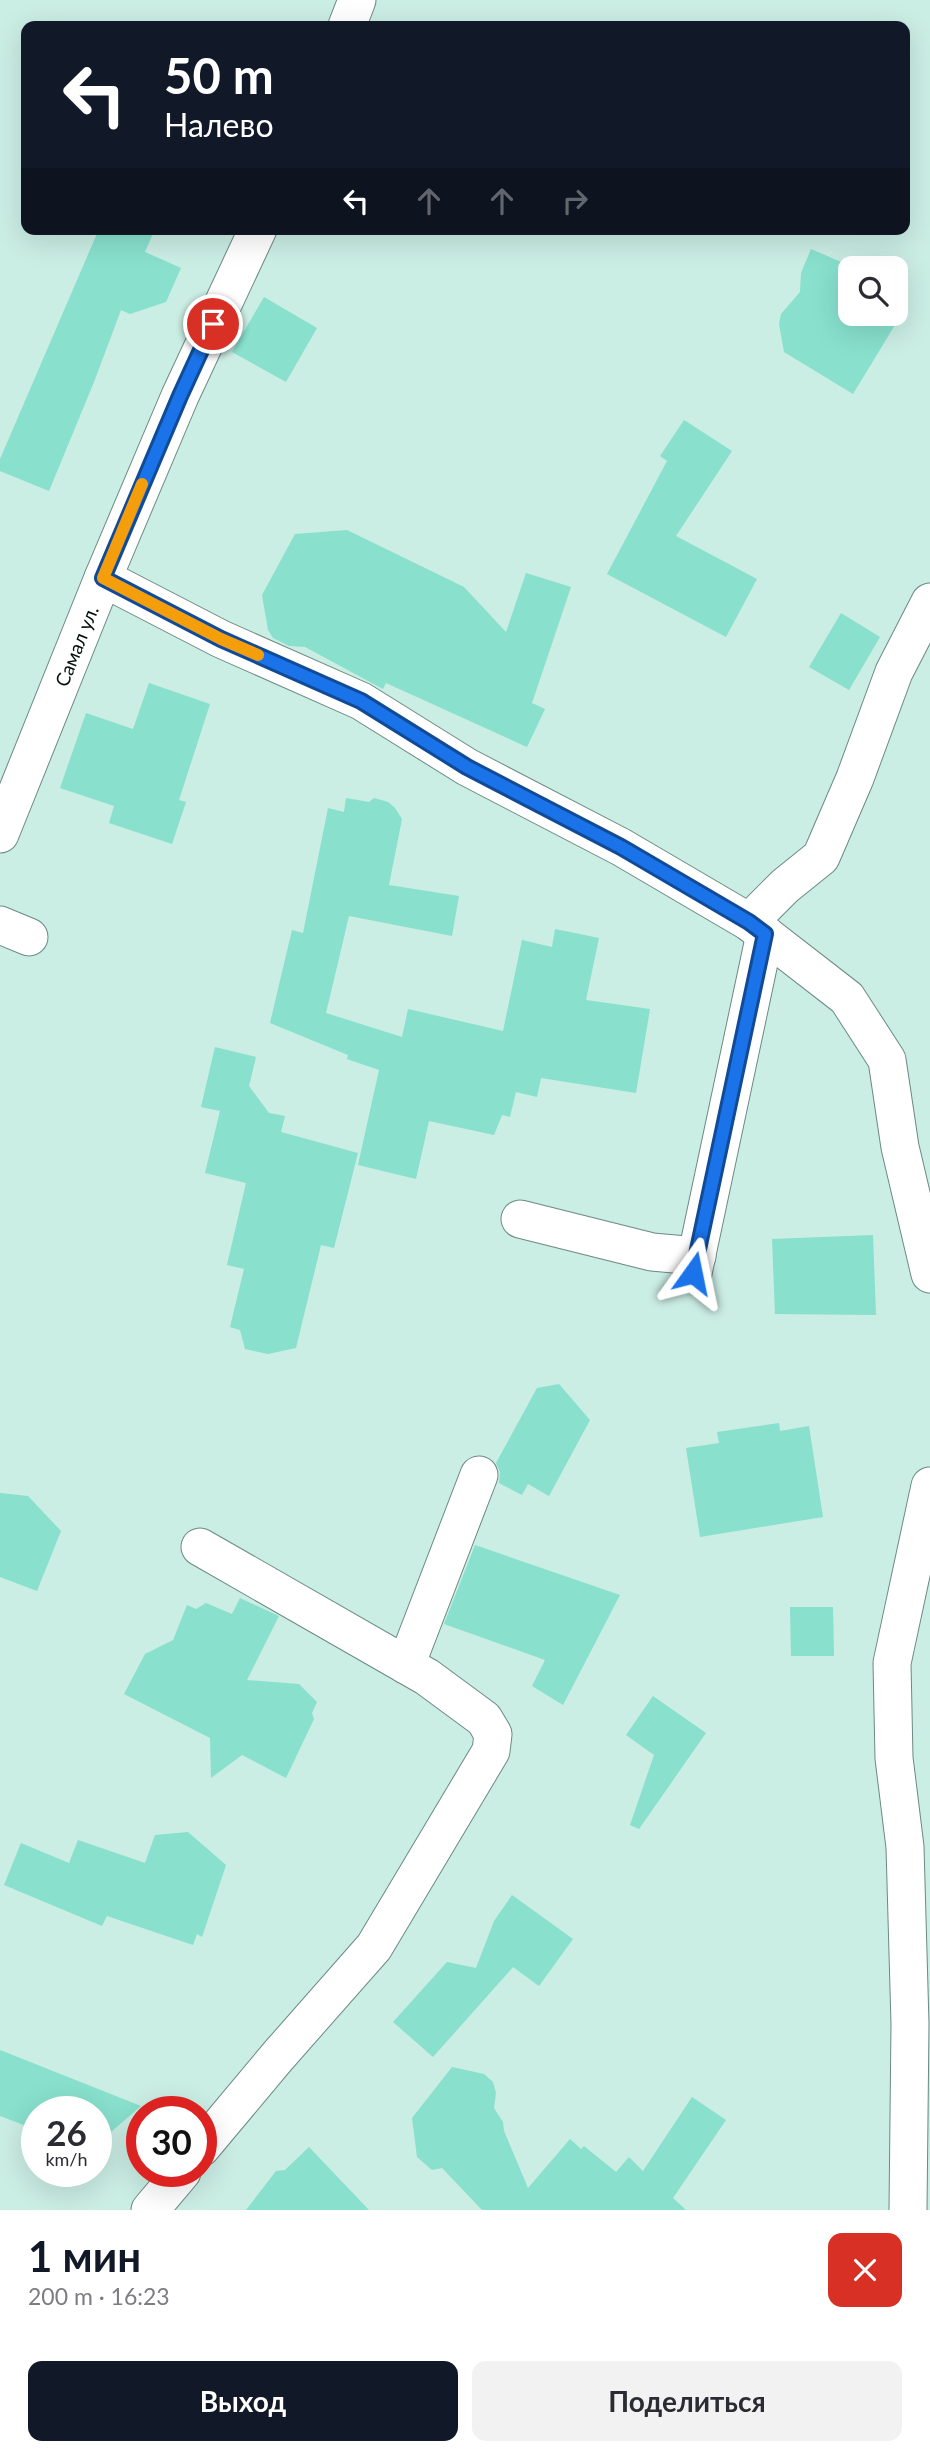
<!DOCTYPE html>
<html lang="ru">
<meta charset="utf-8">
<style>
:root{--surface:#fff;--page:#f2f2f3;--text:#2b2b33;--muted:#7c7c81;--accent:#111827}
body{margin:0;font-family:Lato,sans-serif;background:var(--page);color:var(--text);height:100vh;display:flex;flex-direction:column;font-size:26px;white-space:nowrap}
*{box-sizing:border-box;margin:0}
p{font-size:23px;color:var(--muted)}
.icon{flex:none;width:38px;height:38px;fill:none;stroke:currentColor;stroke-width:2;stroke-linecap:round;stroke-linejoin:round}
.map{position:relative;height:2210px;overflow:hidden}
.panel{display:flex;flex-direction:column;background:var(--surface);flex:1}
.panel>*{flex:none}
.hud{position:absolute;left:21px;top:21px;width:889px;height:214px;border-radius:14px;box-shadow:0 7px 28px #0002;background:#111827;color:#fff;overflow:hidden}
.controls{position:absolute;left:838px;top:256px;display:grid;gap:14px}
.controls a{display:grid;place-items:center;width:70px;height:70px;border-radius:14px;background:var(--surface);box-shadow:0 7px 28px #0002;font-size:35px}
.speed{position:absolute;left:21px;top:2096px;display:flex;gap:14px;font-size:35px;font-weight:700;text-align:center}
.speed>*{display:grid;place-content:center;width:91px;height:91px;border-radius:50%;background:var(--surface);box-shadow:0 7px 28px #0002;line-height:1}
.speed small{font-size:18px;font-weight:400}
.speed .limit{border:10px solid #d22;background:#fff;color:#111}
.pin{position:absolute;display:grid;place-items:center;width:60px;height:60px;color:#fff;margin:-30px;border:4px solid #fff;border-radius:50%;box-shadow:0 2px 7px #0007}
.me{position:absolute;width:77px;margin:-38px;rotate:12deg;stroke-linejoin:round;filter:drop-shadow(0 0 5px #0008)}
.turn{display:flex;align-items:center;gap:24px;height:147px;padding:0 28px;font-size:32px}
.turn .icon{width:91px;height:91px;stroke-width:2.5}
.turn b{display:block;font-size:49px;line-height:60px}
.lanes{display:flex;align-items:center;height:66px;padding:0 28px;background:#0003;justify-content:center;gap:35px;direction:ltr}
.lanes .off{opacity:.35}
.round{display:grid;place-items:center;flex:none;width:74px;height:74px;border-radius:14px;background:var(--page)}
.headline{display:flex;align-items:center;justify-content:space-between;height:119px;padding:0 28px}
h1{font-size:42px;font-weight:700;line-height:52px;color:var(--accent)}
.cta{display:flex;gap:14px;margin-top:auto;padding:14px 28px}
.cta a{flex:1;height:80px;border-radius:14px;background:var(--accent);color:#fff;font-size:28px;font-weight:700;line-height:80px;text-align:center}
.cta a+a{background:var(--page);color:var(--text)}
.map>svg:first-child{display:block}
.building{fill:#88e0cd}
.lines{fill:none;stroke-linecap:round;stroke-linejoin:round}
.minor-casing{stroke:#6b8a83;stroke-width:39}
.minor{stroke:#fff;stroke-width:37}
.route-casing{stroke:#114b97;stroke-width:18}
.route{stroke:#1a73e8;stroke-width:12}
.slow{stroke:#f59e0b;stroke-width:12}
.labels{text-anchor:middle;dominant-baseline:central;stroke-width:5;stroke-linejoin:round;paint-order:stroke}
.street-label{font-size:19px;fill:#040f0d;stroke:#fff}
</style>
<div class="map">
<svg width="930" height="2210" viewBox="0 0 930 2210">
<rect width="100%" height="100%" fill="#caede4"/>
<path class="building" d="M 99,229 L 155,229 L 145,252 L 181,268 L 166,302 L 130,314 L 121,310 L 94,382 L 49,491 L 0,471 L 0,459 Z
M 811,249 L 855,268 L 850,268 L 850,313 L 888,313 L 895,325 L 853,394 L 784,352 L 779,324 L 781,314 L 800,292 L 801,273 Z
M 264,297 L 317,328 L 286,382 L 232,352 Z
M 684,420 L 732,451 L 676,536 L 757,579 L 726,637 L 607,574 L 667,461 L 660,456 Z
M 347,530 L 464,587 L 506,632 L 526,573 L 571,587 L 532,703 L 545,709 L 527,747 L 386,683 L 383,689 L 305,647 L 289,646 L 273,638 L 268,630 L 262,595 L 295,534 Z
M 841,613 L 880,637 L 849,690 L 809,667 Z
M 149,683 L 210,704 L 179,800 L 186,802 L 172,844 L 109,823 L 114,806 L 60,788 L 86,713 L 133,729 Z
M 346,798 L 369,802 L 374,798 L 388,802 L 395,808 L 402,819 L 389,885 L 459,896 L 452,936 L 349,916 L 326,1013 L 402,1037 L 408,1009 L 503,1031 L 522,940 L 552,947 L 555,929 L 599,938 L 586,1000 L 650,1009 L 636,1093 L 541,1078 L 537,1097 L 516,1092 L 510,1117 L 502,1115 L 494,1135 L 429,1121 L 416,1179 L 358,1165 L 379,1070 L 347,1059 L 348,1055 L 270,1023 L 292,930 L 303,933 L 328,808 L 344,812 Z
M 215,1047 L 256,1057 L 249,1086 L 269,1113 L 285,1116 L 281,1132 L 358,1153 L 334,1248 L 321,1245 L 296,1348 L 268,1354 L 245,1349 L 240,1330 L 230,1327 L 244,1269 L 227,1265 L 246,1183 L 205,1173 L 220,1111 L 201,1107 Z
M 873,1235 L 876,1315 L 775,1314 L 772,1239 Z
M 559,1384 L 590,1420 L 549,1496 L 528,1484 L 522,1495 L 499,1483 L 500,1472 L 496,1463 L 537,1388 Z
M 779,1423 L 780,1431 L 809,1426 L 823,1517 L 700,1537 L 686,1448 L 719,1443 L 717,1432 Z
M 0,1493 L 28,1496 L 61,1531 L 37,1591 L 0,1577 Z
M 475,1545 L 620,1595 L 563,1705 L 532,1686 L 545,1660 L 444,1624 Z
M 240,1598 L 279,1616 L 247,1680 L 299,1684 L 317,1702 L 312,1713 L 314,1719 L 286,1778 L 242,1755 L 211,1778 L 210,1738 L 124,1694 L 145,1654 L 173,1640 L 187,1605 L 196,1609 L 206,1603 L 232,1614 Z
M 790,1607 L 833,1607 L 834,1656 L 791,1656 Z
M 653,1696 L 706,1733 L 639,1829 L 630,1825 L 654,1755 L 626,1735 Z
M 188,1832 L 226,1865 L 202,1937 L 197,1934 L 193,1945 L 107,1916 L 102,1926 L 4,1885 L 21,1843 L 69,1863 L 78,1840 L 145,1863 L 155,1835 Z
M 512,1895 L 573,1939 L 539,1986 L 513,1967 L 433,2057 L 393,2022 L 447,1962 L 476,1968 L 494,1921 Z
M 0,2050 L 141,2106 L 96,2145 L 96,2112 L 37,2112 L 37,2130 L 0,2116 Z
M 452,2067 L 484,2074 L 493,2082 L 496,2093 L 494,2108 L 503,2122 L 504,2131 L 528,2188 L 570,2139 L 581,2149 L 584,2146 L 616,2172 L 629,2157 L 643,2171 L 692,2097 L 726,2120 L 673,2198 L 686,2210 L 482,2210 L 442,2168 L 432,2170 L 417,2157 L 412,2118 Z
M 309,2147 L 369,2210 L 246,2210 L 276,2171 L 285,2170 Z"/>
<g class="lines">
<g class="minor-casing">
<g id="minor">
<path d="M 347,26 L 357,0"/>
<path d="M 103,578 L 221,639 L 361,701 L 467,767 L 621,847 L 749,922 L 847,998 L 887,1060 L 900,1147 L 930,1274"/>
<path id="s1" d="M 0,834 L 103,578 L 180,396 L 258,229"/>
<path d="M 749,922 L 785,886 L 821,857 L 855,778 L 894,672 L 930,602"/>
<path d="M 0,925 L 29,937"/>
<path d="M 520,1219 L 652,1252 L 697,1256"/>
<path d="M 693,1273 L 765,934"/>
<path d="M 200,1547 L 427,1677 L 484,1719 L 493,1734 L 491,1751 L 374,1947 L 278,2056 L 201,2148"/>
<path d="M 406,1665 L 479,1475"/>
<path d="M 150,2210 L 182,2172"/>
<path d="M 908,2210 L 910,2024 L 905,1847 L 894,1758 L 892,1663 L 930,1486"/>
</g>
</g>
<use href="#minor" class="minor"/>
</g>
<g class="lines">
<g class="route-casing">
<path id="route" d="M 213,324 L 180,396 L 103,578 L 221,639 L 361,701 L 467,767 L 621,847 L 749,922 L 765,934 L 693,1273"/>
</g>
<use href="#route" class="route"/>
<path class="slow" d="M 142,484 L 103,578 L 221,639 L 258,655"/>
</g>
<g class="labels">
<g class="street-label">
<text stroke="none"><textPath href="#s1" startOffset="203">Самал ул.</textPath></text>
</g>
</g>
</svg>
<div class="controls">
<a><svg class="icon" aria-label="search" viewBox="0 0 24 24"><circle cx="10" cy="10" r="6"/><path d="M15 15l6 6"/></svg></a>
</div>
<div class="speed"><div>26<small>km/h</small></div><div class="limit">30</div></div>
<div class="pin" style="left:213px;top:324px;background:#d93025"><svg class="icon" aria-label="arrive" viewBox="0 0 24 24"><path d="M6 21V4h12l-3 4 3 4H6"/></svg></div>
<svg class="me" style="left:693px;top:1273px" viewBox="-20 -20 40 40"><path d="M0-17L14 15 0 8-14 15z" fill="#1a73e8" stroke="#fff" stroke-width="4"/></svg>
<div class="hud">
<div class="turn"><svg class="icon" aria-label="left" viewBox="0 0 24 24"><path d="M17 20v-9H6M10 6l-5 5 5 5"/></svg><div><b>50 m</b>Налево</div></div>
<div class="lanes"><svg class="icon" aria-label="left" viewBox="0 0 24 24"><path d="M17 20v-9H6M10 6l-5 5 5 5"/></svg><svg class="icon off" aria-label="ahead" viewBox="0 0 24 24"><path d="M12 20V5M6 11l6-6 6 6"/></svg><svg class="icon off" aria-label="ahead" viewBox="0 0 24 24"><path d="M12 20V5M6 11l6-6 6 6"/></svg><svg class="icon off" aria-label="right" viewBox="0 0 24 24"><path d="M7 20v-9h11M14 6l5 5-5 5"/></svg></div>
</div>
</div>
<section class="panel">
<div class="headline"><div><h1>1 мин</h1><p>200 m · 16:23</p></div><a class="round" style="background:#d93025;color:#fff"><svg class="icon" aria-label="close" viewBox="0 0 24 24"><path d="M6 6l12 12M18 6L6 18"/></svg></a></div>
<div class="cta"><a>Выход</a><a>Поделиться</a></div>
</section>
